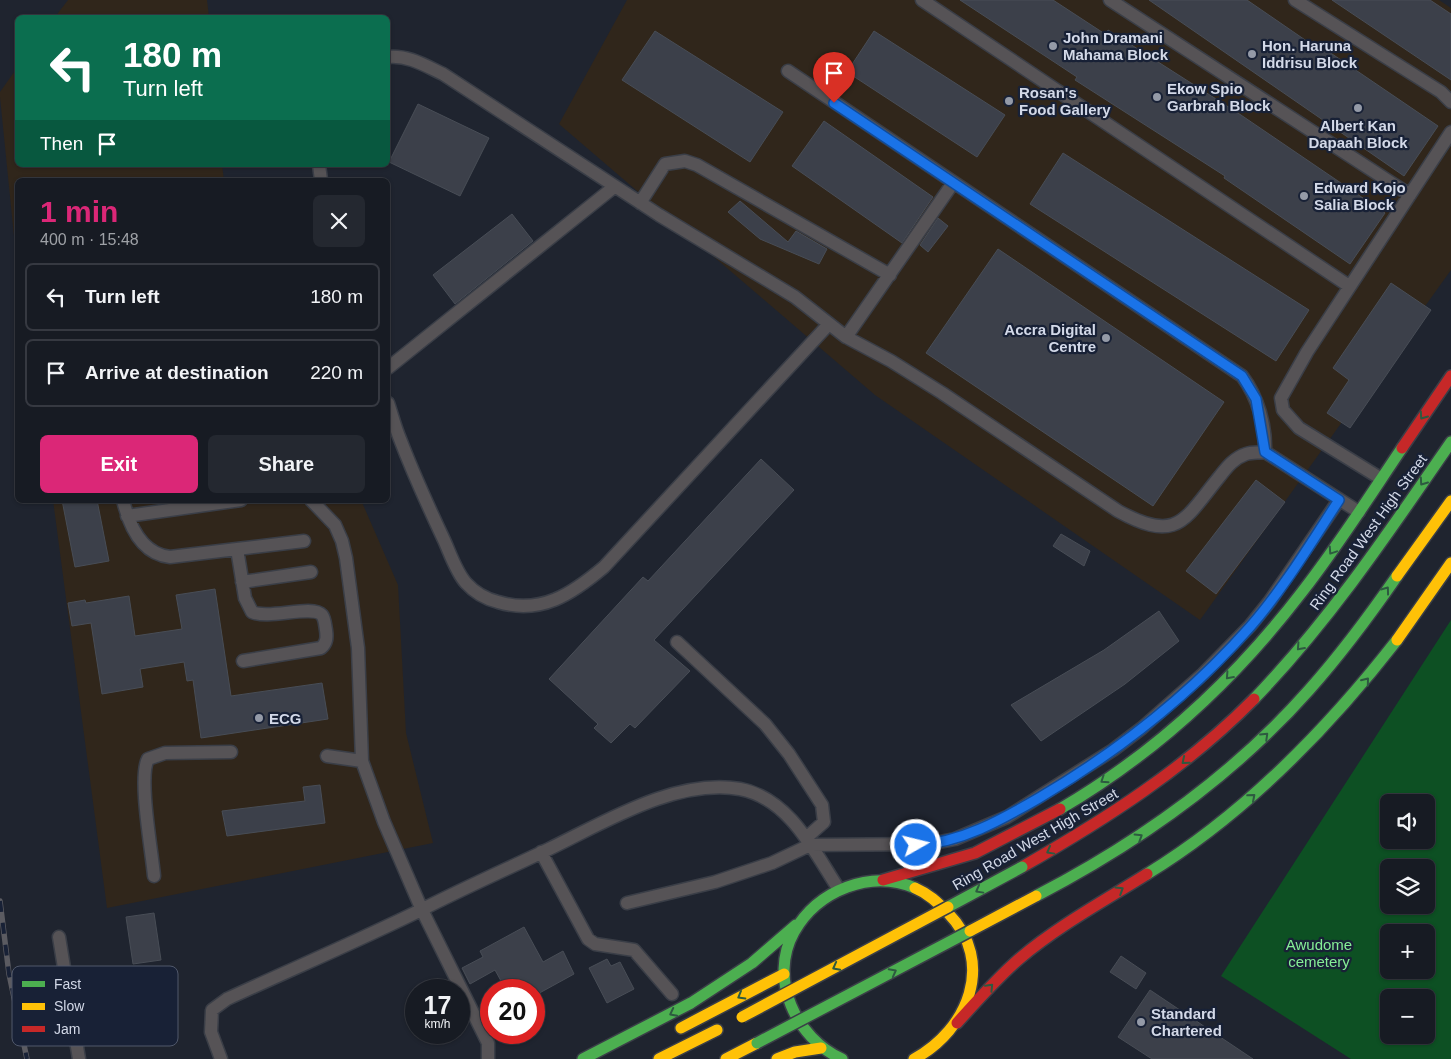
<!DOCTYPE html>
<meta charset="utf-8">
<style>
:root{--surface:#171b23;--page:#242830;--text:#f1f3f6;--muted:#9ea1a6;--line:#363941;--accent:#db2777}
body{margin:0;font-family:Helvetica,sans-serif;background:var(--page);color:var(--text);height:100vh;display:flex;flex-direction:column;font-size:19px;white-space:nowrap}
*{box-sizing:border-box;margin:0}
p{font-size:16px;color:var(--muted)}
.icon{flex:none;width:28px;height:28px;fill:none;stroke:currentColor;stroke-width:2;stroke-linecap:round;stroke-linejoin:round}
.map{position:relative;flex:1;overflow:hidden}
.drawer{position:absolute;left:15px;top:178px;width:375px;height:325px;display:flex;flex-direction:column;background:var(--surface);border-radius:8px;box-shadow:0 1px 4px #0004,0 0 0 1px var(--line)}
.drawer>*{flex:none}
.top-card{position:absolute;left:15px;top:15px;width:375px;height:152px;border-radius:8px;box-shadow:0 1px 4px #0004,0 0 0 1px var(--line);background:#0b6e4f;color:#fff;overflow:hidden}
.tools{position:absolute;left:1380px;top:794px;display:grid;gap:10px}
.tools a{display:grid;place-items:center;width:55px;height:55px;border-radius:8px;background:var(--surface);box-shadow:0 1px 4px #0004,0 0 0 1px var(--line);font-size:25px}
.speed{position:absolute;left:405px;top:979px;display:flex;gap:10px;font-size:25px;font-weight:700;text-align:center}
.speed>*{display:grid;place-content:center;width:65px;height:65px;border-radius:50%;background:var(--surface);box-shadow:0 1px 4px #0004,0 0 0 1px var(--line);line-height:1}
.speed small{font-size:12px;font-weight:400}
.speed .limit{border:8px solid #d22;background:#fff;color:#111}
.pin{position:absolute;display:grid;place-items:center;width:42px;height:42px;color:#fff;margin:-51px -21px;border-radius:50% 50% 50% 0;rotate:-45deg;box-shadow:0 0 5px #0007}
.pin .icon{rotate:45deg}
.me{position:absolute;width:55px;margin:-28px;rotate:82deg;stroke-linejoin:round;filter:drop-shadow(0 0 4px #0008)}
.turn{display:flex;align-items:center;gap:18px;height:105px;padding:0 25px;font-size:22px}
.turn .icon{width:65px;height:65px;stroke-width:2.5}
.turn b{display:block;font-size:35px;line-height:42px}
.then{display:flex;align-items:center;height:48px;padding:0 25px;background:#0003;gap:10px;font-size:19px}
.round{display:grid;place-items:center;flex:none;width:52px;height:52px;border-radius:8px;background:var(--page)}
.headline{display:flex;align-items:center;justify-content:space-between;height:85px;padding:0 25px}
h1{font-size:30px;font-weight:700;line-height:38px;color:var(--accent)}
.primary-button{display:flex;gap:10px;margin-top:auto;padding:10px 25px}
.primary-button a{flex:1;height:58px;border-radius:8px;background:var(--accent);color:#fff;font-size:20px;font-weight:700;line-height:58px;text-align:center}
.primary-button a+a{background:var(--page);color:var(--text)}
ul{padding:0;list-style:none}
li{display:flex;align-items:center;gap:15px;height:68px;margin:0 10px 8px;padding:0 15px;border:2px solid var(--line);border-radius:8px}
li div{flex:1}
li b{display:block;font-size:19px}
li em{font-style:normal}
.map>svg:first-child{display:block}
.commercial{fill:#30261b}
.green{fill:#0d5023;fill-rule:evenodd}
.building{fill:#3c404a;stroke:#484d56}
.lines{fill:none;stroke-linecap:round;stroke-linejoin:round}
.lane-casing{stroke:#3a3e47;stroke-width:15}
.fast-casing{stroke:#3a3e47;stroke-width:14}
.slow-casing{stroke:#3a3e47;stroke-width:14}
.jam-casing{stroke:#3a3e47;stroke-width:14}
.lane{stroke:#565356;stroke-width:12}
.fast{stroke:#4caf50;stroke-width:11}
.slow{stroke:#ffc107;stroke-width:11}
.jam{stroke:#c62828;stroke-width:11}
.rail-casing{stroke:#5b5b61;stroke-width:5.5}
.rail{stroke:#182136;stroke-width:4;stroke-dasharray:11;stroke-linecap:butt}
.fast-bridge-casing{stroke:#3a3e47;stroke-width:14;stroke-linecap:butt}
.slow-bridge-casing{stroke:#3a3e47;stroke-width:14;stroke-linecap:butt}
.fast-bridge{stroke:#4caf50;stroke-width:11}
.slow-bridge{stroke:#ffc107;stroke-width:11}
.oneway{stroke:#2d5a40}
.route-casing{stroke:#114b97;stroke-width:12}
.route{stroke:#1a73e8;stroke-width:9}
.poi-dot{fill:#949aa7;stroke:#182136;stroke-width:2}
.labels{text-anchor:middle;dominant-baseline:central;stroke-width:4.5;stroke-linejoin:round;paint-order:stroke}
.poi-label{font-size:15px;font-weight:bold;fill:#d3d9e8;stroke:#182136;text-anchor:start}
.street-label{font-size:15px;fill:#d3d9e8;stroke:#182136}
.park-label{font-size:15px;fill:#85ee96;stroke:#182136}
.key{fill:#182136;stroke:#50586b;stroke-width:1}
.key-label{font-size:14px;fill:#d3d9e8}
</style>
<div class="map">
<svg width="1451" height="1059" viewBox="0 0 1451 1059">
<rect width="100%" height="100%" fill="#1f242f"/>
<path class="commercial" d="M 68,0 L 207,0 L 209,17 L 55,17 Z
M 627,0 L 1439,0 L 1451,8 L 1451,270 L 1200,620 L 875,395 L 559,124 Z
M 17,68 L 18,165 L 222,165 L 224,180 L 18,180 L 17,266 L 0,97 L 0,92 Z
M 53,500 L 361,500 L 398,585 L 406,733 L 433,843 L 107,908 Z"/>
<path class="green" d="M 1451,620 L 1451,1059 L 1351,1059 L 1221,976 ZM 1389,802 L 1426,802 L 1426,840 L 1389,840 ZM 1389,868 L 1426,868 L 1426,905 L 1389,905 ZM 1389,932 L 1426,932 L 1426,970 L 1389,970 ZM 1389,998 L 1426,998 L 1426,1035 L 1389,1035 Z"/>
<path class="building" d="M 960,0 L 1053,0 L 1105,34 L 1108,30 L 1238,113 L 1385,213 L 1350,264 L 1224,178 L 1225,176 L 1075,80 L 1077,77 Z
M 1149,0 L 1247,0 L 1311,44 L 1313,41 L 1438,126 L 1404,176 Z
M 1332,0 L 1430,0 L 1451,14 L 1451,80 Z
M 655,31 L 783,112 L 750,162 L 622,80 Z
M 874,31 L 1005,115 L 977,157 L 847,72 Z
M 418,104 L 489,138 L 460,196 L 389,162 Z
M 824,121 L 933,197 L 902,243 L 792,166 Z
M 1063,153 L 1309,310 L 1276,361 L 1030,204 Z
M 740,201 L 788,242 L 796,231 L 827,249 L 819,264 L 760,239 L 728,212 Z
M 512,214 L 533,241 L 455,304 L 433,275 Z
M 938,218 L 948,226 L 928,252 L 920,245 Z
M 998,249 L 1224,402 L 1153,506 L 926,353 Z
M 1391,283 L 1431,310 L 1350,428 L 1327,413 L 1349,380 L 1333,368 Z
M 761,459 L 794,490 L 654,640 L 690,671 L 635,728 L 630,724 L 611,743 L 594,728 L 598,724 L 549,679 L 643,577 L 648,581 Z
M 1256,480 L 1285,502 L 1216,594 L 1186,571 Z
M 62,500 L 97,500 L 109,561 L 75,567 Z
M 1061,534 L 1090,551 L 1084,566 L 1053,546 Z
M 215,589 L 231,696 L 322,683 L 328,719 L 201,738 L 193,680 L 187,681 L 184,662 L 140,669 L 143,687 L 102,694 L 91,623 L 72,626 L 68,603 L 85,600 L 86,603 L 129,596 L 135,636 L 182,629 L 176,595 Z
M 1159,611 L 1179,641 L 1125,684 L 1041,741 L 1011,705 L 1104,650 Z
M 320,785 L 325,823 L 227,836 L 222,811 L 305,801 L 303,787 Z
M 154,913 L 161,960 L 133,964 L 126,917 Z
M 524,927 L 543,962 L 563,951 L 574,974 L 534,996 L 534,990 L 506,990 L 495,970 L 470,984 L 462,968 L 483,957 L 480,951 Z
M 1121,956 L 1146,973 L 1136,989 L 1110,972 Z
M 607,959 L 611,966 L 620,962 L 634,989 L 607,1003 L 589,968 Z
M 1150,990 L 1253,1059 L 1152,1059 L 1118,1037 Z"/>
<g class="lines">
<g class="lane-casing">
<path id="lane" d="M 922,0 L 1349,286
M 1110,0 L 1410,195
M 1295,0 L 1441,92 L 1451,102
M 388,57 C 408,55 424,65 443,74 L 659,215 L 795,297 L 846,337 L 891,361 L 942,393 L 1118,511 C 1178,544 1184,520 1220,476 C 1227,467 1234,458 1246,454 C 1252,452 1259,453 1265,452 L 1359,512
M 788,71 L 1242,376 C 1258,397 1266,426 1265,452
M 319,165 L 321,180
M 640,203 L 665,164 L 685,161 L 697,165 L 890,275
M 846,337 L 953,183
M 388,368 L 614,187
M 388,403 C 392,415 395,427 400,439 C 413,473 428,506 444,540 C 450,553 456,572 466,583 C 475,593 486,599 498,602 C 541,615 572,594 604,567 L 829,324
M 1380,478 L 1299,428 L 1283,410 L 1281,398 L 1307,352 L 1451,132
M 123,500 C 129,525 141,554 170,557 L 237,549 L 245,598 L 252,612 C 269,620 312,604 322,615 C 325,619 325,625 326,630 C 327,637 327,643 321,648 L 243,661
M 311,500 L 335,525 L 342,541 L 346,558 L 358,648 L 362,761 L 384,822 L 422,910 L 488,1043 L 488,1059
M 127,516 L 241,500
M 237,549 L 304,541
M 242,582 L 311,572
M 677,642 L 765,724 L 789,754 L 822,805 L 824,822 L 806,838
M 327,756 L 362,761
M 541,852 L 588,939 L 595,944 L 634,950 L 672,994
M 154,876 C 152,852 138,777 148,759 L 165,753 L 231,752
M 627,903 L 715,882 L 772,863 L 810,845 L 929,844 L 955,839 L 1007,817 L 1113,750 L 1142,728 L 1203,674 L 1250,626 L 1270,601 L 1339,500
M 59,937 L 79,1059
M 221,1059 L 211,1032 L 212,1010 L 227,999 C 292,969 358,941 423,909 C 464,888 507,869 549,849 C 605,822 676,778 740,789 C 789,798 814,851 838,888"/>
</g>
<g class="fast-casing">
<path id="fast" d="M 1254,699 C 1330,620 1389,532 1451,442
M 1060,809 C 1154,754 1236,678 1302,592 C 1338,546 1369,497 1402,448
M 1147,874 C 1245,814 1326,731 1397,640
M 1036,896 C 1138,843 1232,777 1309,690 C 1341,654 1370,615 1397,576
M 583,1059 L 691,1003 L 752,963 L 796,925
M 842,1059 C 796,1038 768,979 794,932 C 818,890 871,869 915,888"/>
</g>
<g class="slow-casing">
<path id="slow" d="M 1397,576 L 1451,501
M 1397,640 L 1451,563
M 681,1028 L 784,974
M 659,1059 L 717,1030
M 726,1059 L 757,1043
M 777,1059 L 795,1052 L 821,1048
M 914,1059 C 968,1030 996,962 948,913 C 937,902 929,894 915,888"/>
</g>
<g class="jam-casing">
<path id="jam" d="M 1402,448 L 1451,376
M 1022,867 C 1106,819 1186,768 1254,699
M 883,880 L 975,853 L 1060,809
M 957,1023 C 977,1001 996,979 1019,959 C 1058,926 1104,901 1147,874"/>
</g>
<use href="#lane" class="lane"/>
<use href="#fast" class="fast"/>
<use href="#slow" class="slow"/>
<use href="#jam" class="jam"/>
<g class="rail-casing">
<path id="rail" d="M 0,901 L 9,974 L 27,1059"/>
</g>
<use href="#rail" class="rail"/>
<g class="fast-bridge-casing">
<path id="fast-bridge" d="M 948,907 L 1022,867
M 757,1043 L 970,931"/>
</g>
<g class="slow-bridge-casing">
<path id="slow-bridge" d="M 970,931 L 1036,896
M 742,1017 L 948,907"/>
</g>
<use href="#fast-bridge" class="fast-bridge"/>
<use href="#slow-bridge" class="slow-bridge"/>
</g>
<defs><path id="oneway-chevron" d="M-2-3.5L2.5 0L-2 3.5" fill="none" stroke-width="1.6" stroke-linecap="round" stroke-linejoin="round" transform="scale(1.25)"/></defs>
<g class="oneway">
<use href="#oneway-chevron" transform="translate(1423 416) rotate(125)"/>
<use href="#oneway-chevron" transform="translate(1423 482) rotate(125)"/>
<use href="#oneway-chevron" transform="translate(1332 551) rotate(124)"/>
<use href="#oneway-chevron" transform="translate(1386 590) rotate(-54)"/>
<use href="#oneway-chevron" transform="translate(1300 647) rotate(132)"/>
<use href="#oneway-chevron" transform="translate(1229 676) rotate(132)"/>
<use href="#oneway-chevron" transform="translate(1366 681) rotate(-51)"/>
<use href="#oneway-chevron" transform="translate(1265 736) rotate(-44)"/>
<use href="#oneway-chevron" transform="translate(1185 761) rotate(140)"/>
<use href="#oneway-chevron" transform="translate(1104 780) rotate(146)"/>
<use href="#oneway-chevron" transform="translate(1252 797) rotate(-41)"/>
<use href="#oneway-chevron" transform="translate(1139 837) rotate(-32)"/>
<use href="#oneway-chevron" transform="translate(1050 851) rotate(151)"/>
<use href="#oneway-chevron" transform="translate(979 890) rotate(151)"/>
<use href="#oneway-chevron" transform="translate(1120 890) rotate(-32)"/>
<use href="#oneway-chevron" transform="translate(836 967) rotate(152)"/>
<use href="#oneway-chevron" transform="translate(893 972) rotate(-28)"/>
<use href="#oneway-chevron" transform="translate(990 987) rotate(-46)"/>
<use href="#oneway-chevron" transform="translate(741 996) rotate(150)"/>
<use href="#oneway-chevron" transform="translate(673 1013) rotate(153)"/>
</g>
<g class="lines">
<g class="route-casing">
<path id="route" d="M 834,103 L 1242,376 L 1256,399 L 1265,452 L 1339,500 C 1311,543 1284,588 1250,627 C 1190,695 1117,752 1039,798 C 1001,820 961,843 916,845"/>
</g>
<use href="#route" class="route"/>
</g>
<g class="poi-dot">
<circle cx="1053" cy="46" r="5"/>
<circle cx="1252" cy="54" r="5"/>
<circle cx="1157" cy="97" r="5"/>
<circle cx="1009" cy="101" r="5"/>
<circle cx="1358" cy="108" r="5"/>
<circle cx="1304" cy="196" r="5"/>
<circle cx="1106" cy="338" r="5"/>
<circle cx="259" cy="718" r="5"/>
<circle cx="1141" cy="1022" r="5"/>
</g>
<g class="labels">
<g class="poi-label">
<text x="1063" y="37">John Dramani<tspan x="1063" dy="17">Mahama Block</tspan></text>
<text x="1262" y="45">Hon. Haruna<tspan x="1262" dy="17">Iddrisu Block</tspan></text>
<text x="1167" y="88">Ekow Spio<tspan x="1167" dy="17">Garbrah Block</tspan></text>
<text x="1019" y="92">Rosan's<tspan x="1019" dy="17">Food Gallery</tspan></text>
<text x="1358" y="125" text-anchor="middle">Albert Kan<tspan x="1358" dy="17">Dapaah Block</tspan></text>
<text x="1314" y="187">Edward Kojo<tspan x="1314" dy="17">Salia Block</tspan></text>
<text x="1096" y="329" text-anchor="end">Accra Digital<tspan x="1096" dy="17">Centre</tspan></text>
<text x="269" y="718">ECG</text>
<text x="1151" y="1013">Standard<tspan x="1151" dy="17">Chartered</tspan></text>
</g>
<g class="street-label">
<text transform="translate(1368 532) rotate(-54)">Ring Road West High Street</text>
<text transform="translate(1035 839) rotate(-30)">Ring Road West High Street</text>
</g>
<g class="park-label">
<text x="1319" y="944">Awudome<tspan x="1319" dy="17">cemetery</tspan></text>
</g>
</g>
<rect x="12" y="966" width="166" height="80" rx="8" class="key"/>
<rect x="22" y="981" width="23" height="6" fill="#4caf50"/>
<rect x="22" y="1003" width="23" height="7" fill="#ffc107"/>
<rect x="22" y="1026" width="23" height="6" fill="#c62828"/>
<g class="key-label">
<text x="54" y="989">Fast</text>
<text x="54" y="1011">Slow</text>
<text x="54" y="1034">Jam</text>
</g>
</svg>
<div class="tools">
<a><svg class="icon" aria-label="sound" viewBox="0 0 24 24"><path d="M4 9h4l5-4v14l-5-4H4zM17 9q2 3 0 6"/></svg></a>
<a><svg class="icon" aria-label="layers" viewBox="0 0 24 24"><path d="M12 4l9 5-9 5-9-5zM3 14l9 5 9-5"/></svg></a>
<a>+</a>
<a>−</a>
</div>
<div class="speed"><div>17<small>km/h</small></div><div class="limit">20</div></div>
<div class="pin" style="left:834px;top:103px;background:#d93025"><svg class="icon" aria-label="arrive" viewBox="0 0 24 24"><path d="M6 21V4h12l-3 4 3 4H6"/></svg></div>
<svg class="me" style="left:916px;top:845px" viewBox="-20 -20 40 40"><circle r="17" fill="#1a73e8" stroke="#fff" stroke-width="3"/><path d="M0-11L8 9 0 5-8 9z" fill="#fff"/></svg>
<div class="top-card">
<div class="turn"><svg class="icon" aria-label="left" viewBox="0 0 24 24"><path d="M17 20v-9H6M10 6l-5 5 5 5"/></svg><div><b>180 m</b>Turn left</div></div>
<div class="then">Then<svg class="icon" aria-label="arrive" viewBox="0 0 24 24"><path d="M6 21V4h12l-3 4 3 4H6"/></svg></div>
</div>
<section class="drawer">
<div class="headline"><div><h1>1 min</h1><p>400 m · 15:48</p></div><a class="round"><svg class="icon" aria-label="close" viewBox="0 0 24 24"><path d="M6 6l12 12M18 6L6 18"/></svg></a></div>
<ul>
<li><svg class="icon" aria-label="left" viewBox="0 0 24 24"><path d="M17 20v-9H6M10 6l-5 5 5 5"/></svg><div><b>Turn left</b></div><em>180 m</em></li>
<li><svg class="icon" aria-label="arrive" viewBox="0 0 24 24"><path d="M6 21V4h12l-3 4 3 4H6"/></svg><div><b>Arrive at destination</b></div><em>220 m</em></li>
</ul>
<div class="primary-button"><a>Exit</a><a>Share</a></div>
</section>
</div>
